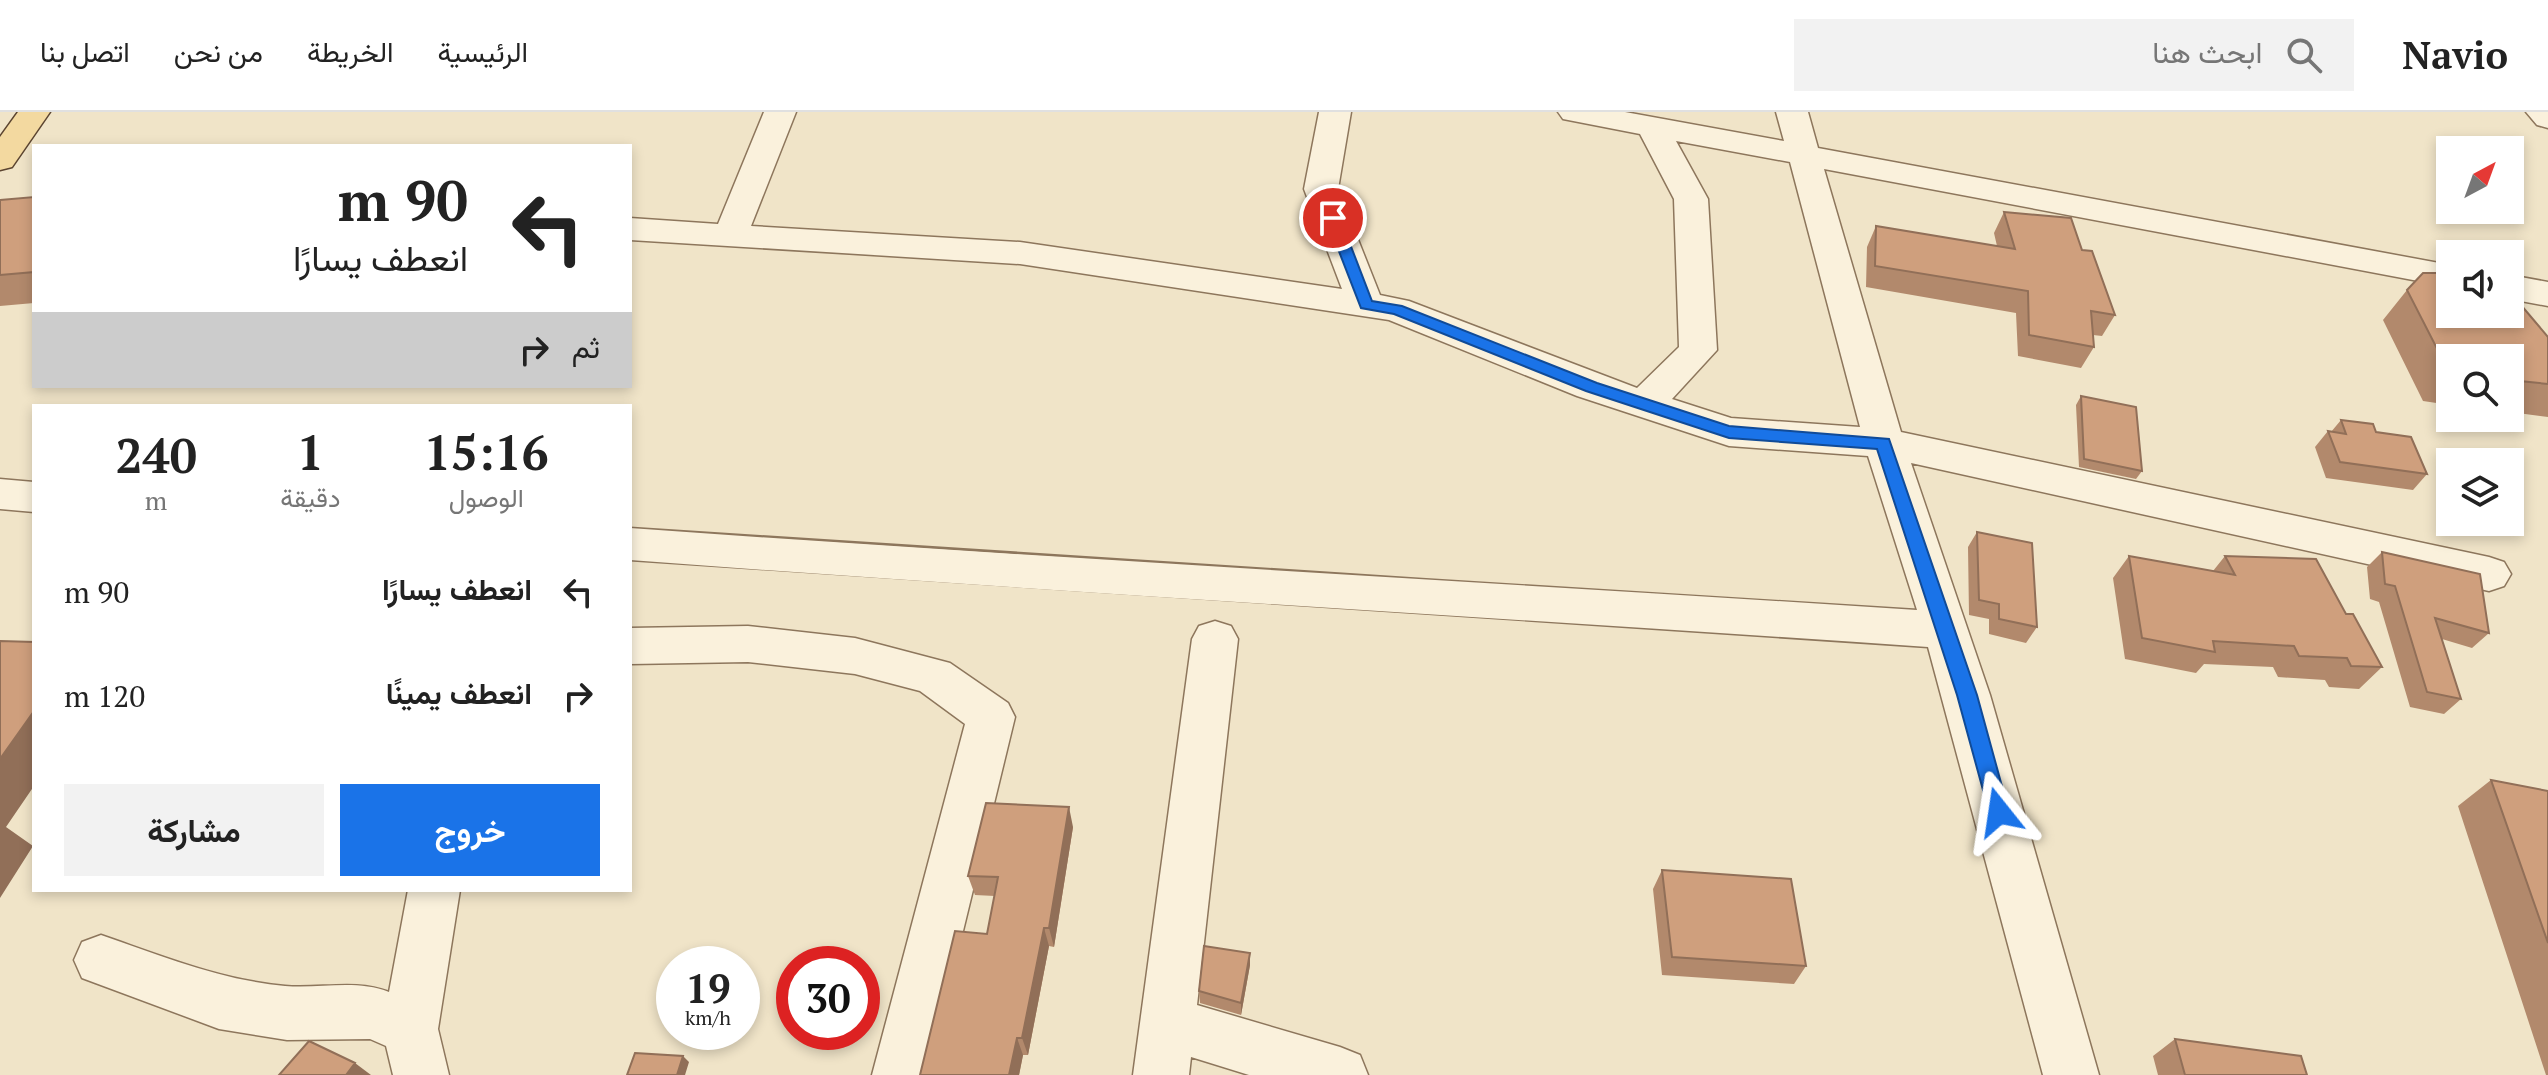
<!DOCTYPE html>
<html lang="ar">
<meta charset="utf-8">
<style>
:root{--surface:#fff;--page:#f2f2f2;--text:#222;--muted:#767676;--line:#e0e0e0;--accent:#1a73e8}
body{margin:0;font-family:"PT Serif",Vazirmatn,serif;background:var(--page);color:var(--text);direction:rtl;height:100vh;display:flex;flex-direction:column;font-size:30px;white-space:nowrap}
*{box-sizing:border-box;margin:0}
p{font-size:26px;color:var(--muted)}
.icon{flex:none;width:44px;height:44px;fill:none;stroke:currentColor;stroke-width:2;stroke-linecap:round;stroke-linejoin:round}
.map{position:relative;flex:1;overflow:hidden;direction:ltr}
.panel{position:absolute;left:32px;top:292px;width:600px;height:488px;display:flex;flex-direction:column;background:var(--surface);border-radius:0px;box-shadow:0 4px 12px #0003;direction:rtl}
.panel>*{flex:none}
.banner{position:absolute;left:32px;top:32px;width:600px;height:244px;border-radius:0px;box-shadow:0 4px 12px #0003;direction:rtl;background:#fff;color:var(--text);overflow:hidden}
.needle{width:52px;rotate:41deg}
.controls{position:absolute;left:2436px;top:24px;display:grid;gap:16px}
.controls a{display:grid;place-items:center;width:88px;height:88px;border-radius:0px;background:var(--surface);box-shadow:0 4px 12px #0003;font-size:40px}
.speed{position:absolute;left:656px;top:834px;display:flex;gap:16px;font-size:40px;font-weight:700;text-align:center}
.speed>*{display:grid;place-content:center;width:104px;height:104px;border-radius:50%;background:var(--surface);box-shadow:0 4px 12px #0003;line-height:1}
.speed small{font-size:20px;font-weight:400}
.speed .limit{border:12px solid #d22;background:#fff;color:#111}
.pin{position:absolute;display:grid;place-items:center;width:68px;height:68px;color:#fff;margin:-34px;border:4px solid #fff;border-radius:50%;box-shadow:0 2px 8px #0007}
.me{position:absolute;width:88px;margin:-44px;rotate:345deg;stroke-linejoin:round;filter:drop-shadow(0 0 6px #0008)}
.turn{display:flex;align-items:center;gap:28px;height:168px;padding:0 32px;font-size:36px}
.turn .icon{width:104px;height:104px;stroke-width:2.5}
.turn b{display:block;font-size:56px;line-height:68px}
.then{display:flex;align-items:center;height:76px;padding:0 32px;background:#0003;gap:16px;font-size:30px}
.eta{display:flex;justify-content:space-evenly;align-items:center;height:136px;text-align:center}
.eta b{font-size:48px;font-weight:700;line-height:56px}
.button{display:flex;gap:16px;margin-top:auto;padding:16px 32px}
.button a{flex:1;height:92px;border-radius:0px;background:var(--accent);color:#fff;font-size:32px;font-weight:700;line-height:92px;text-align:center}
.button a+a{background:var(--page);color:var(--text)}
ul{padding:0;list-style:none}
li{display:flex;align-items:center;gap:24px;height:104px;padding:0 32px}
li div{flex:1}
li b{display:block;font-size:30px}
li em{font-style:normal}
header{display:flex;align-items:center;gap:48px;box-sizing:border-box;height:112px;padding:0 40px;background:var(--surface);border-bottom:2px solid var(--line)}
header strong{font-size:38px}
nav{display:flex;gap:44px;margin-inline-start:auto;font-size:28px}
.search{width:560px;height:72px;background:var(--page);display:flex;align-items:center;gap:20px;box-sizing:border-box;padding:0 28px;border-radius:0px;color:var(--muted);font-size:30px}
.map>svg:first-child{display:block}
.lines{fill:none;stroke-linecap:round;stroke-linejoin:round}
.minor-casing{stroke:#8d765c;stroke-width:3}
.major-casing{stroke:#5b4430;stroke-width:3}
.minor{fill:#faf1dc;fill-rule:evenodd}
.major{fill:#f3d9a0;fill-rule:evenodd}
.wall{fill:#b2896c}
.shaded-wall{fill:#916f58}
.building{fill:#cf9f7d;stroke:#916f58;stroke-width:2}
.route{fill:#1a73e8;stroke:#114b97;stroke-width:2}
</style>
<header>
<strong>Navio</strong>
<div class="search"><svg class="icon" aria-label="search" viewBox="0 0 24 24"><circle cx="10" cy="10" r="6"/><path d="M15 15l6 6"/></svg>ابحث هنا</div>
<nav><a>الرئيسية</a><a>الخريطة</a><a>من نحن</a><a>اتصل بنا</a></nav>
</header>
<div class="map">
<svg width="2548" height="963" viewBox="0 0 2548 963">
<rect width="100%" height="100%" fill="#f0e4c8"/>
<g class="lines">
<g class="minor-casing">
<path id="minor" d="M 764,0 L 796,0 L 751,114 L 1020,130 L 1342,177 L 1304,77 L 1319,0 L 1351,0 L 1338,77 L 1380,183 L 1409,189 L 1637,276 L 1679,235 L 1674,87 L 1640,22 L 1563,7 L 1558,0 L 1625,0 L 1784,29 L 1776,0 L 1808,0 L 1818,36 L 2450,153 L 2450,175 L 1824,57 L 1901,320 L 2489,445 L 2504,450 L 2511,462 L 2504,474 L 2489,479 L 1911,351 L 1990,583 L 2099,963 L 2043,963 L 1928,535 C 1496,505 1063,481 630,448 L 630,416 C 1059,447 1488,470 1917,498 L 1868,344 L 1729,334 L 1577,284 L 1389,208 L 1020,152 L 630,128 L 630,106 L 718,112 ZM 1676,29 L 1790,50 L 1860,315 L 1731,306 L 1672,287 L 1717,238 L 1708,87 Z
M 2526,0 L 2548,0 L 2548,16 L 2537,13 Z
M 2510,163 L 2548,170 L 2548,194 L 2510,187 Z
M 0,367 L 34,370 L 34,400 L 0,397 Z
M 1215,509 L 1231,514 L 1238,527 L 1197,893 L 1340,935 L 1360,943 L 1368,963 L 1249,963 L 1191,945 L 1189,963 L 1133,963 L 1192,527 L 1199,514 Z
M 748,514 L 855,526 L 950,551 L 1008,591 L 1015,605 L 928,963 L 872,963 L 965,612 L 920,579 L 855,562 L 748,550 L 630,552 L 630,516 Z
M 408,778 L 460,778 L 438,917 L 449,963 L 393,963 L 386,934 L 370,927 L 287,928 L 219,917 L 82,866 L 74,848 L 82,830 L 101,823 C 162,844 220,868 285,874 C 320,877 356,867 389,880 Z"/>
</g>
<g class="major-casing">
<path id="major" d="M 18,0 L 50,0 L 12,55 L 0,58 L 0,25 Z"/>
</g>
<use href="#minor" class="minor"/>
<use href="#major" class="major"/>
</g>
<path class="wall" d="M 34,85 L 34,191 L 0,194 L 0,88 Z
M 2004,100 L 2082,138 L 2115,203 L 2102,224 L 2093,223 L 2094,235 L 2081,256 L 2018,244 L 2016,201 L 1866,175 L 1867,135 L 1876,114 L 1997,134 L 1994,121 Z
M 2407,178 L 2548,225 L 2548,305 L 2510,300 L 2510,246 L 2450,246 L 2450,293 L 2423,289 L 2383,208 Z
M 2081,284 L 2142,359 L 2136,367 L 2079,355 L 2076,293 Z
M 2341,308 L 2376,320 L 2427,362 L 2413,378 L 2326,366 L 2315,335 L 2328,319 L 2331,320 Z
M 1977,420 L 2037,515 L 2026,531 L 1989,522 L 1989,507 L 1969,503 L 1968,435 Z
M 2382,440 L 2489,521 L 2472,536 L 2442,527 L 2461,587 L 2444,602 L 2410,595 L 2379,490 L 2370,487 L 2367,455 Z
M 2129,444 L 2213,459 L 2225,444 L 2346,502 L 2382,555 L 2359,577 L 2329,575 L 2325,568 L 2278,565 L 2273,555 L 2204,552 L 2196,561 L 2125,547 L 2113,466 Z
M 2491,668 L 2548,679 L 2548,963 L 2546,963 L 2458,694 Z
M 1073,715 L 1054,835 L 1049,834 L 1028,943 L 1023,943 L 1019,963 L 987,822 L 995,784 L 975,783 L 968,764 Z
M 1662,758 L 1806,854 L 1794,872 L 1662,863 L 1653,777 Z
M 1250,841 L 1250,853 L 1241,903 L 1200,891 L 1199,879 Z
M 2175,927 L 2307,963 L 2158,963 L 2153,944 Z"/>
<path class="shaded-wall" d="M 34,599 L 34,674 L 6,715 L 33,734 L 0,786 L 0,647 Z
M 1069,695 L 1073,715 L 1054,835 L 1049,816 Z
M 1044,816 L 1049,834 L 1028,943 L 1022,926 Z
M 1250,841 L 1250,853 L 1241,903 L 1241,891 Z
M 1017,926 L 1023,943 L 1019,963 L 1009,963 Z
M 683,944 L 689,950 L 685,963 L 677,963 Z
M 355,951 L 371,963 L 346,963 Z"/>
<path class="building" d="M 34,85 L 34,160 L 0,163 L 0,88 Z
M 2004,100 L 2071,106 L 2082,138 L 2092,139 L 2115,203 L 2091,199 L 2094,235 L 2029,223 L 2028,179 L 1875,154 L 1876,114 L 2015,137 Z
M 2423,161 L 2450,161 L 2450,202 L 2510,202 L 2510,180 L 2548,225 L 2548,272 L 2510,268 L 2510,246 L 2450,246 L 2450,260 L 2449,260 L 2407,178 Z
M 2081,284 L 2136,295 L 2142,359 L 2084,347 Z
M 2341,308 L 2373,312 L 2376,320 L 2411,325 L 2427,362 L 2340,350 L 2328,319 L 2346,322 Z
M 1977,420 L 2032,431 L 2037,515 L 1999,507 L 1999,492 L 1979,488 Z
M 2382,440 L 2480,462 L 2489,521 L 2435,506 L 2461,587 L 2427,580 L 2395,474 L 2385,472 Z
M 2129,444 L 2235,463 L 2225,444 L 2316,447 L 2346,502 L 2353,502 L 2382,555 L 2351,554 L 2347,546 L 2299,544 L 2294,534 L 2213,529 L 2215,540 L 2142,526 Z
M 0,529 L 34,530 L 34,599 L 0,647 Z
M 2491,668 L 2548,679 L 2548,831 Z
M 986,691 L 1069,695 L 1049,816 L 1044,816 L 1022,926 L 1017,926 L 1009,963 L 920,963 L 955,819 L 987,822 L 998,765 L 968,764 Z
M 1662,758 L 1791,767 L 1806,854 L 1672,845 Z
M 1204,834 L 1250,841 L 1241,891 L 1199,879 Z
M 2175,927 L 2301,944 L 2307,963 L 2185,963 Z
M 309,929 L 355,951 L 346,963 L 279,963 Z
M 635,941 L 683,944 L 677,963 L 627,963 Z"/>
<path class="route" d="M 1333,101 L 1340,106 L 1372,189 L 1402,194 L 1597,271 L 1729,314 L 1889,327 L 1977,583 L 2009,700 L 2006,706 L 1992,706 L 1989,700 L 1957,583 L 1877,337 L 1729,326 L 1586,279 L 1394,202 L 1361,196 L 1326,106 Z"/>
</svg>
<div class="controls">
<a><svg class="needle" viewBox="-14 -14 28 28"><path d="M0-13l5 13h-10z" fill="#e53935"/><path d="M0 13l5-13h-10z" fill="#767676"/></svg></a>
<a><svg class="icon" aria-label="sound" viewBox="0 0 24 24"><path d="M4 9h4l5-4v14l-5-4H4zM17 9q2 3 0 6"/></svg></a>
<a><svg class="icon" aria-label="search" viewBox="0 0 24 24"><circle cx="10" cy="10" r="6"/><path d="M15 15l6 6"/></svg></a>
<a><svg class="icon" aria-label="layers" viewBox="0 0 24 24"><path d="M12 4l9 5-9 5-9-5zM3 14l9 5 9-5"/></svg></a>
</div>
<div class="speed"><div>19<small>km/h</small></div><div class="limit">30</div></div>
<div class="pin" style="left:1333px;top:106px;background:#d93025"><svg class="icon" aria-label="arrive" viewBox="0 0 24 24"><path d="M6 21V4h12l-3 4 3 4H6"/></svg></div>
<svg class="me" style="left:1999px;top:700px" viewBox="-20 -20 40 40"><path d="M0-17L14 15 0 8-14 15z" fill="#1a73e8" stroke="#fff" stroke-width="4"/></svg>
<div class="banner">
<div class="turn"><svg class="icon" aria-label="left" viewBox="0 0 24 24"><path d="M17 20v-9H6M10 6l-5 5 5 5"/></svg><div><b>90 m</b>انعطف يسارًا</div></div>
<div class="then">ثم<svg class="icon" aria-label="right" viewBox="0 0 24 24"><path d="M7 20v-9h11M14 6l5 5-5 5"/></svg></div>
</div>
<section class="panel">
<div class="eta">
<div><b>15:16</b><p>الوصول</p></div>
<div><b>1</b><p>دقيقة</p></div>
<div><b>240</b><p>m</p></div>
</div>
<ul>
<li><svg class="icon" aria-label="left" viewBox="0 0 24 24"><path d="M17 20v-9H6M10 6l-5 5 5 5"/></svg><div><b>انعطف يسارًا</b></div><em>90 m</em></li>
<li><svg class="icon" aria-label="right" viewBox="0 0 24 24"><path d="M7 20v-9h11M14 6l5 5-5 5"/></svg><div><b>انعطف يمينًا</b></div><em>120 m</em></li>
</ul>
<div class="button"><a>خروج</a><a>مشاركة</a></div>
</section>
</div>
